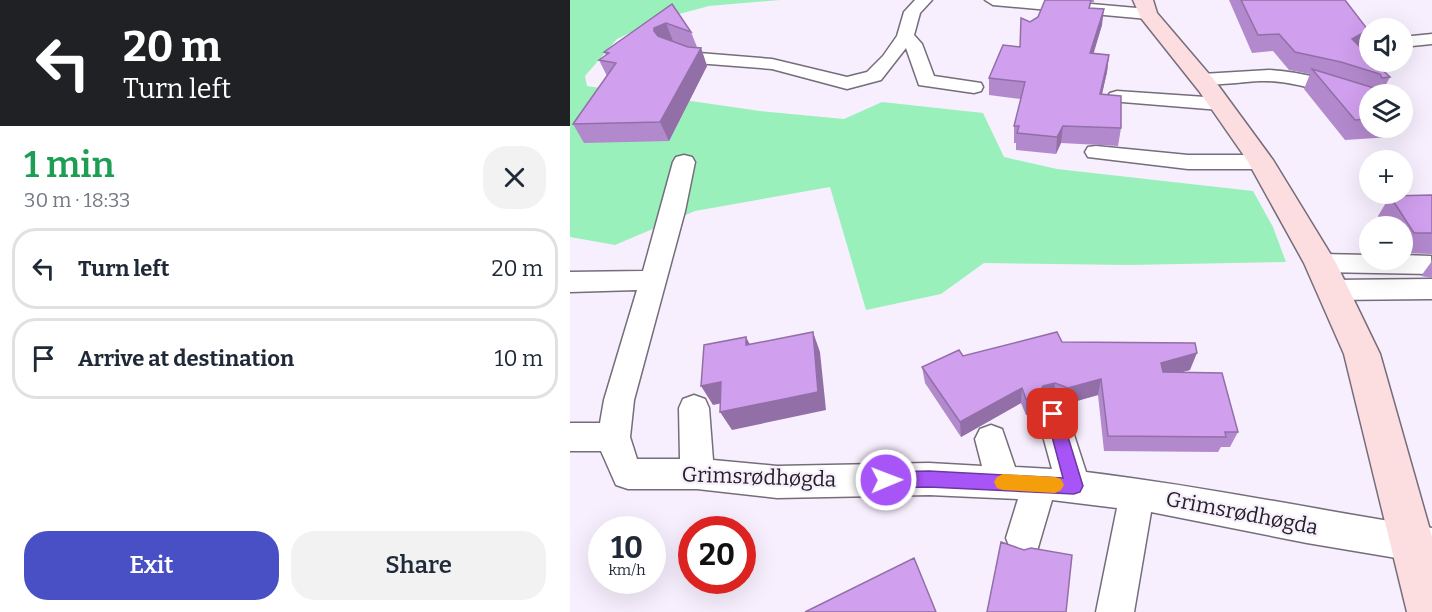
<!DOCTYPE html>
<meta charset="utf-8">
<style>
:root{--surface:#fff;--page:#f2f2f3;--text:#1f2937;--muted:#747a83;--line:#e0e1e3;--accent:#494fc4}
body{margin:0;font-family:Bitter,serif;background:var(--page);color:var(--text);height:100vh;display:flex;flex-direction:column;font-size:22px;white-space:nowrap}
*{box-sizing:border-box;margin:0}
p{font-size:20px;color:var(--muted)}
.icon{flex:none;width:33px;height:33px;fill:none;stroke:currentColor;stroke-width:2;stroke-linecap:round;stroke-linejoin:round}
.map{position:relative;flex:1;overflow:hidden}
.panel{display:flex;flex-direction:column;background:var(--surface);width:570px}
.panel>*{flex:none}
.guide{background:#202124;color:#fff;overflow:hidden}
.buttons{position:absolute;left:789px;top:18px;display:grid;gap:12px}
.buttons a{display:grid;place-items:center;width:54px;height:54px;border-radius:50%;background:var(--surface);box-shadow:0 6px 24px #0002;font-size:30px}
.speed{position:absolute;left:18px;top:516px;display:flex;gap:12px;font-size:30px;font-weight:700;text-align:center}
.speed>*{display:grid;place-content:center;width:78px;height:78px;border-radius:50%;background:var(--surface);box-shadow:0 6px 24px #0002;line-height:1}
.speed small{font-size:15px;font-weight:400}
.speed .limit{border:9px solid #d22;background:#fff;color:#111}
.pin{position:absolute;display:grid;place-items:center;width:51px;height:51px;color:#fff;margin:-26px;border-radius:12px;box-shadow:0 3px 9px #0006}
.me{position:absolute;width:66px;margin:-33px;rotate:89deg;stroke-linejoin:round;filter:drop-shadow(0 0 4px #0008)}
.turn{display:flex;align-items:center;gap:21px;height:126px;padding:0 24px;font-size:27px}
.turn .icon{width:78px;height:78px;stroke-width:2.5}
.turn b{display:block;font-size:42px;line-height:51px}
.round{display:grid;place-items:center;flex:none;width:63px;height:63px;border-radius:24px;background:var(--page)}
.headline{display:flex;align-items:center;justify-content:space-between;height:102px;padding:0 24px}
h1{font-size:36px;font-weight:600;line-height:45px;color:#1e9e55}
.cta{display:flex;gap:12px;margin-top:auto;padding:12px 24px}
.cta a{flex:1;height:69px;border-radius:24px;background:var(--accent);color:#fff;font-size:24px;font-weight:600;line-height:69px;text-align:center}
.cta a+a{background:var(--page);color:var(--text)}
ul{padding:0;list-style:none}
li{display:flex;align-items:center;gap:18px;height:81px;margin:0 12px 9px;padding:0 12px;border:3px solid var(--line);border-radius:24px}
li div{flex:1}
li b{display:block;font-size:22px}
li em{font-style:normal}
main{display:flex;flex:1;min-height:0}
.map>svg:first-child{display:block}
.green{fill:#9af0bb}
.lines{fill:none;stroke-linecap:round;stroke-linejoin:round}
.service-casing{stroke:#756d7a;stroke-width:3}
.secondary-casing{stroke:#756d7a;stroke-width:3}
.service{fill:#fff;fill-rule:evenodd}
.secondary{fill:#fcdde0;fill-rule:evenodd}
.wall{fill:#b389cd}
.shaded-wall{fill:#926fa7}
.building{fill:#d09fee;stroke:#926fa7;stroke-width:1.5}
.route{fill:#a855f7;stroke:#6d37a1;stroke-width:1.5}
.slow{fill:#f59e0b}
.labels{text-anchor:middle;dominant-baseline:central;stroke-width:4.5;stroke-linejoin:round;paint-order:stroke}
.near-street-label{font-size:21px;fill:#242126;stroke:#f7effd}
</style>
<main>
<section class="panel">
<div class="guide">
<div class="turn"><svg class="icon" aria-label="left" viewBox="0 0 24 24"><path d="M17 20v-9H6M10 6l-5 5 5 5"/></svg><div><b>20 m</b>Turn left</div></div>
</div>
<div class="headline"><div><h1>1 min</h1><p>30 m · 18:33</p></div><a class="round"><svg class="icon" aria-label="close" viewBox="0 0 24 24"><path d="M6 6l12 12M18 6L6 18"/></svg></a></div>
<ul>
<li><svg class="icon" aria-label="left" viewBox="0 0 24 24"><path d="M17 20v-9H6M10 6l-5 5 5 5"/></svg><div><b>Turn left</b></div><em>20 m</em></li>
<li><svg class="icon" aria-label="arrive" viewBox="0 0 24 24"><path d="M6 21V4h12l-3 4 3 4H6"/></svg><div><b>Arrive at destination</b></div><em>10 m</em></li>
</ul>
<div class="cta"><a>Exit</a><a>Share</a></div>
</section>
<div class="map">
<svg width="862" height="612" viewBox="0 0 862 612">
<rect width="100%" height="100%" fill="#f7effd"/>
<path class="green" d="M 0,0 L 210,0 L 139,6 L 87,20 L 47,39 L 15,76 L 17,86 L 190,111 L 274,119 L 312,102 L 413,113 L 434,157 L 487,169 L 683,191 L 703,227 L 716,262 L 559,265 L 414,263 L 371,294 L 296,310 L 260,187 L 125,211 L 45,245 L 0,237 Z"/>
<g class="lines">
<g class="service-casing">
<path id="service" d="M 345,0 L 362,0 L 350,13 L 344,35 L 352,44 L 364,76 L 411,83 L 413,87 L 411,91 L 404,93 L 349,85 L 336,48 L 311,80 L 277,89 L 202,69 L 126,63 L 96,52 L 93,48 L 102,43 L 129,53 L 202,59 L 277,77 L 297,72 L 313,56 L 327,36 L 334,12 Z
M 415,0 L 476,0 L 578,9 L 586,14 L 578,19 L 423,5 Z
M 862,34 L 862,44 L 832,47 L 832,37 Z
M 699,70 C 734,72 767,82 801,94 L 800,107 C 762,97 730,80 691,81 C 677,81 629,89 623,80 L 632,74 Z
M 547,91 L 650,98 L 660,104 L 650,110 L 540,101 L 537,97 L 540,93 Z
M 526,146 L 618,155 L 691,155 L 699,157 L 702,162 L 699,167 L 691,169 L 618,169 L 518,157 L 515,152 L 518,147 Z
M 114,155 L 122,157 L 125,162 L 115,211 L 64,400 L 60,437 L 67,459 L 110,459 L 109,408 L 113,399 L 124,395 L 135,399 L 139,408 L 143,460 L 207,466 L 359,463 L 412,466 L 405,439 L 410,429 L 421,425 L 432,429 L 445,467 L 482,469 L 467,414 L 472,404 L 483,401 L 494,404 L 516,472 C 632,486 747,510 862,528 L 862,564 L 737,543 L 581,512 L 564,612 L 526,612 L 547,508 L 482,500 L 467,551 L 454,556 L 441,551 L 436,538 L 448,499 L 359,495 L 207,498 L 127,489 L 58,489 L 46,485 L 31,451 L 0,451 L 0,423 L 30,423 L 34,400 L 67,290 L 0,292 L 0,272 L 73,271 L 103,162 L 106,157 Z
M 750,254 L 800,255 L 800,260 L 832,260 L 832,255 L 861,256 L 862,274 L 750,272 L 741,269 L 737,263 L 741,257 Z
M 862,279 L 862,299 L 762,300 L 753,297 L 749,290 L 753,283 L 762,280 Z"/>
</g>
<g class="secondary-casing">
<path id="secondary" d="M 563,0 L 583,0 L 587,13 L 645,81 L 703,160 L 766,263 L 810,354 L 862,537 L 862,612 L 837,612 L 774,354 L 734,263 L 677,160 L 629,91 L 571,18 Z"/>
</g>
<use href="#service" class="service"/>
<use href="#secondary" class="secondary"/>
</g>
<path class="wall" d="M 475,0 L 524,0 L 524,2 L 521,2 L 520,8 L 532,25 L 523,53 L 539,55 L 537,72 L 532,94 L 551,128 L 548,146 L 491,143 L 486,154 L 446,150 L 446,143 L 444,143 L 444,126 L 451,99 L 419,95 L 419,78 L 450,47 L 460,22 L 468,17 Z
M 659,0 L 775,0 L 790,48 L 820,77 L 811,94 L 800,94 L 800,128 L 826,128 L 821,137 L 775,140 L 734,89 L 740,74 L 719,70 L 703,51 L 682,53 Z
M 102,4 L 121,32 L 127,47 L 131,48 L 137,66 L 99,141 L 14,143 L 3,124 L 37,76 L 29,60 L 36,55 L 34,52 Z
M 862,195 L 862,254 L 832,253 L 832,226 L 814,226 L 808,216 L 820,196 Z
M 862,261 L 862,278 L 851,276 Z
M 492,342 L 620,370 L 611,372 L 668,432 L 660,447 L 651,447 L 648,452 L 534,451 L 528,395 L 496,404 L 484,399 L 471,402 L 465,412 L 456,415 L 451,403 L 391,437 L 355,383 L 352,367 L 393,356 Z"/>
<path class="shaded-wall" d="M 534,9 L 532,25 L 519,69 L 520,53 Z
M 96,23 L 103,41 L 92,46 L 84,31 L 84,28 Z
M 798,30 L 790,48 L 782,39 Z
M 131,48 L 137,66 L 99,141 L 90,122 Z
M 539,55 L 537,72 L 528,111 L 530,94 Z
M 493,126 L 491,143 L 486,154 L 487,137 Z
M 243,332 L 250,352 L 256,410 L 162,430 L 150,412 Z
M 176,337 L 186,356 L 176,345 Z
M 627,353 L 620,370 L 586,379 L 591,363 Z
M 531,379 L 528,395 L 496,404 L 498,388 Z
M 151,382 L 163,401 L 143,405 L 131,386 Z
M 485,383 L 484,399 L 471,402 L 465,412 L 456,415 L 456,399 L 473,386 Z
M 452,388 L 451,403 L 391,437 L 390,422 Z"/>
<path class="building" d="M 475,0 L 521,0 L 519,8 L 534,9 L 520,53 L 539,55 L 530,94 L 551,96 L 551,128 L 493,126 L 487,137 L 447,133 L 449,126 L 444,126 L 455,82 L 419,78 L 433,45 L 450,47 L 451,18 L 460,22 L 468,17 Z
M 671,0 L 775,0 L 798,30 L 782,39 L 800,57 L 800,62 L 804,62 L 820,77 L 812,78 L 810,74 L 771,62 L 725,52 L 709,34 L 688,35 Z
M 102,4 L 121,32 L 96,23 L 84,28 L 84,31 L 88,36 L 118,47 L 131,48 L 90,122 L 3,124 L 46,63 L 29,60 L 39,53 L 34,52 Z
M 742,69 L 804,88 L 810,94 L 800,94 L 800,119 L 785,120 Z
M 862,195 L 862,233 L 844,233 L 820,196 Z
M 243,332 L 248,392 L 150,412 L 151,382 L 131,386 L 134,345 L 176,337 L 176,345 Z
M 487,332 L 492,342 L 625,343 L 627,353 L 591,363 L 593,372 L 652,373 L 668,432 L 655,432 L 656,437 L 538,436 L 531,379 L 498,388 L 485,383 L 473,386 L 467,396 L 456,399 L 452,388 L 390,422 L 352,367 L 389,350 L 393,356 Z
M 431,542 L 454,550 L 461,548 L 502,555 L 496,612 L 417,612 Z
M 344,558 L 366,612 L 235,612 Z"/>
<path class="route" d="M 483,407 L 489,409 L 491,414 L 513,486 L 510,492 L 504,494 L 359,487 L 316,488 L 310,485 L 307,480 L 310,474 L 316,472 L 359,471 L 493,478 L 476,414 L 478,409 Z"/>
<path class="slow" d="M 433,474 L 485,477 L 491,479 L 494,485 L 491,490 L 485,493 L 433,490 L 427,488 L 424,482 L 427,477 Z"/>
<g class="labels">
<g class="near-street-label">
<text transform="translate(189 477) rotate(2)">Grimsrødhøgda</text>
<text transform="translate(672 513) rotate(11)">Grimsrødhøgda</text>
</g>
</g>
</svg>
<div class="buttons">
<a><svg class="icon" aria-label="sound" viewBox="0 0 24 24"><path d="M4 9h4l5-4v14l-5-4H4zM17 9q2 3 0 6"/></svg></a>
<a><svg class="icon" aria-label="layers" viewBox="0 0 24 24"><path d="M12 4l9 5-9 5-9-5zM3 14l9 5 9-5"/></svg></a>
<a>+</a>
<a>−</a>
</div>
<div class="speed"><div>10<small>km/h</small></div><div class="limit">20</div></div>
<div class="pin" style="left:483px;top:414px;background:#d93025"><svg class="icon" aria-label="arrive" viewBox="0 0 24 24"><path d="M6 21V4h12l-3 4 3 4H6"/></svg></div>
<svg class="me" style="left:316px;top:480px" viewBox="-20 -20 40 40"><circle r="17" fill="#a855f7" stroke="#fff" stroke-width="3"/><path d="M0-11L8 9 0 5-8 9z" fill="#fff"/></svg>
</div>
</main>
